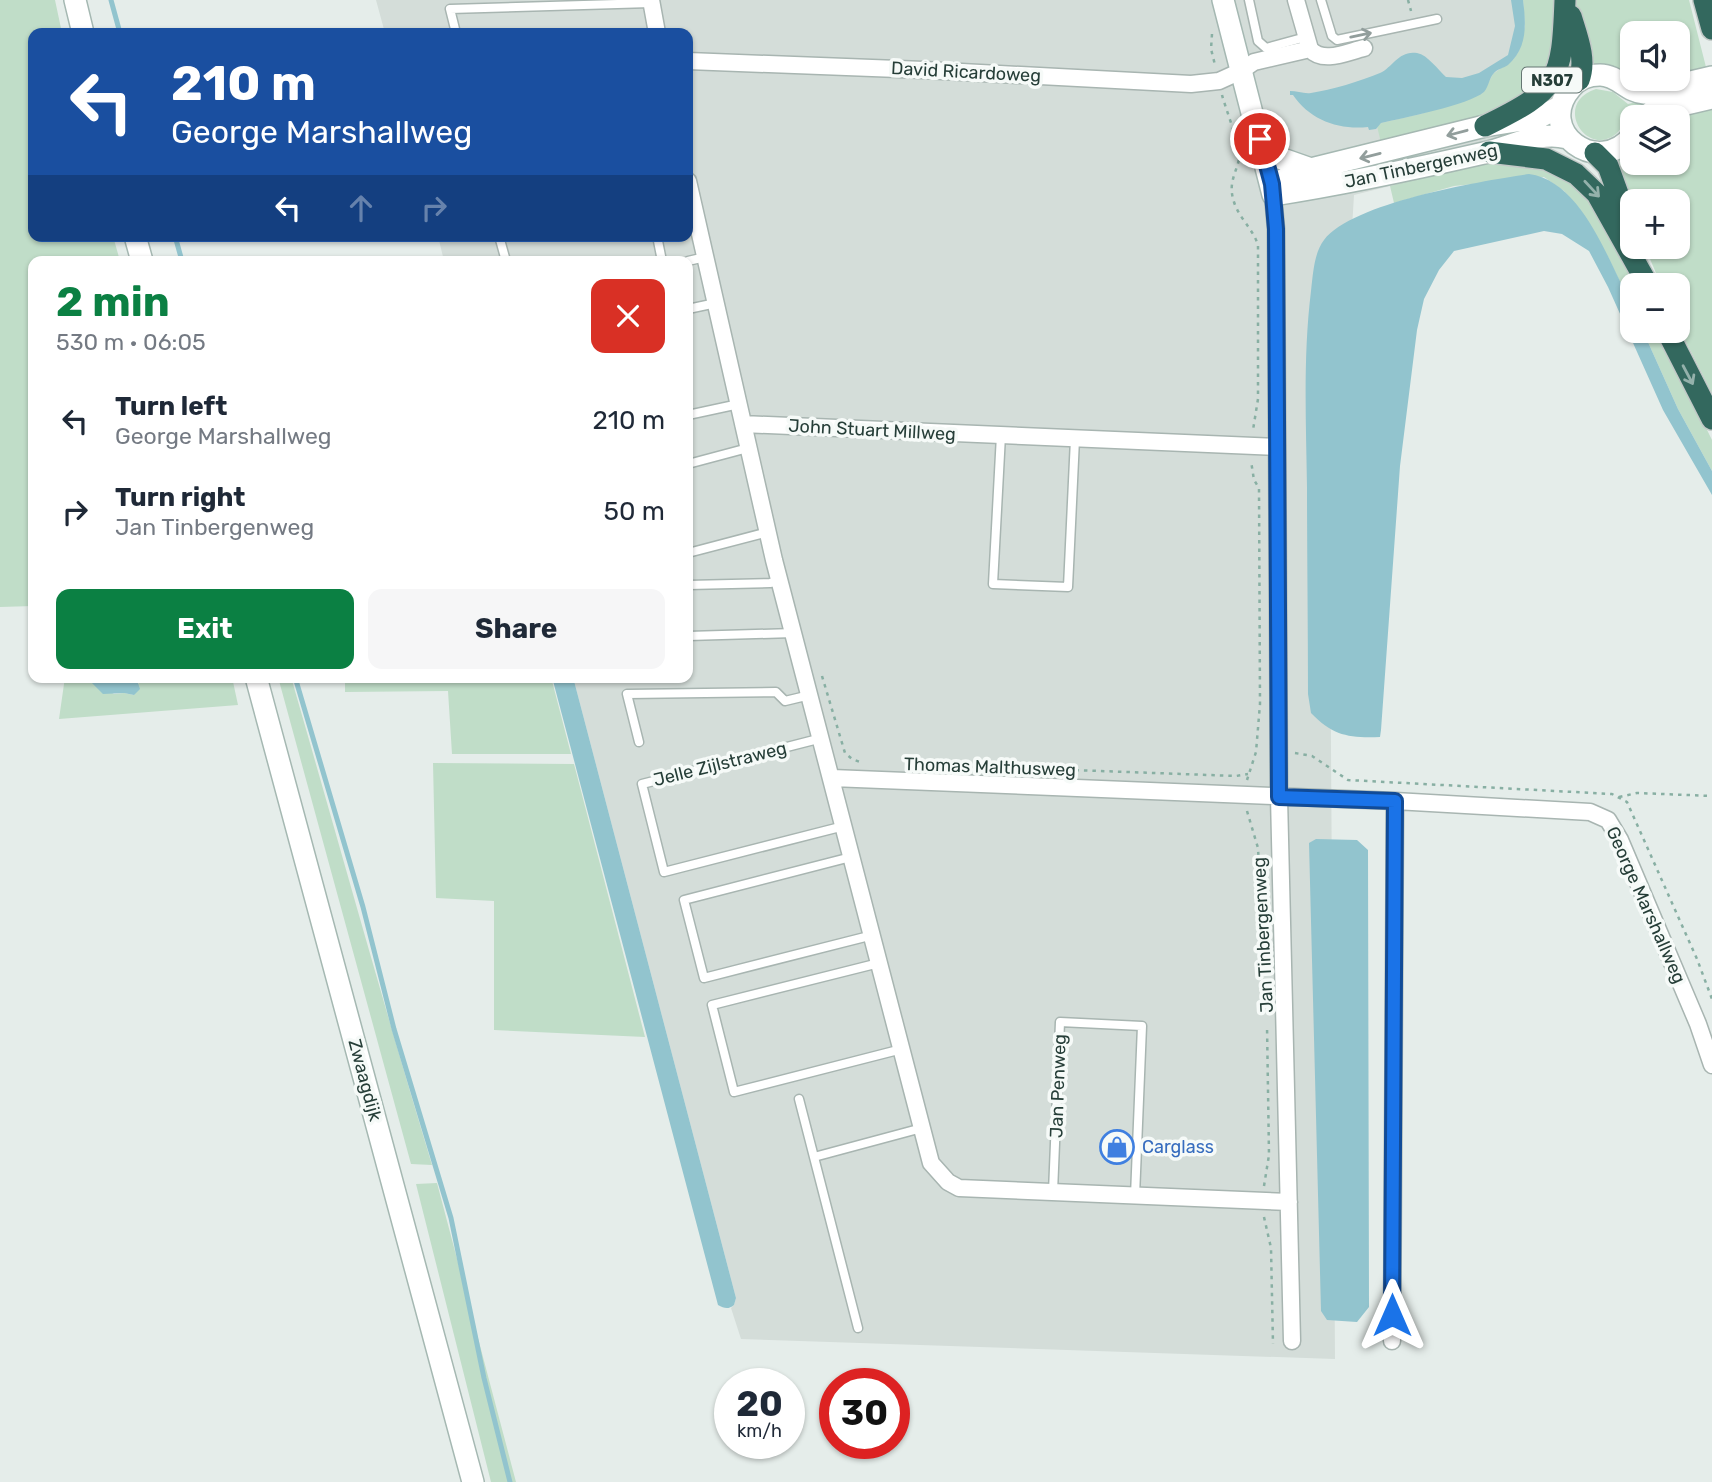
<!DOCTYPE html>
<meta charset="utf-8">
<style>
:root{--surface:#fff;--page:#f6f6f7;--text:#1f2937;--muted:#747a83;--accent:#0b8043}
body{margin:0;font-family:Rubik,sans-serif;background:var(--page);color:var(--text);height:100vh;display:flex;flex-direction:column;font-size:26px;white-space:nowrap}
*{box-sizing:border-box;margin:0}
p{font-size:23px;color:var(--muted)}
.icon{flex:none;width:38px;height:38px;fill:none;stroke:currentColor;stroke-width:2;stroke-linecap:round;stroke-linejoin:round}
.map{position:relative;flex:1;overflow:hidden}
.panel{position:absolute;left:28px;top:256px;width:665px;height:427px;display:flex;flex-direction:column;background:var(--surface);border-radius:14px;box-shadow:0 2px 5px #0004}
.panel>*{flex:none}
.hud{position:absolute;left:28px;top:28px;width:665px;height:214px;border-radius:14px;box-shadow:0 2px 5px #0004;background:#1a4fa0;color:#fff;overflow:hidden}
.buttons{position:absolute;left:1620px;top:21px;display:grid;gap:14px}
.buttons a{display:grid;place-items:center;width:70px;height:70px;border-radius:14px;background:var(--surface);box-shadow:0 2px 5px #0004;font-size:35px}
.speed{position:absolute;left:714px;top:1368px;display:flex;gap:14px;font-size:35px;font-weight:700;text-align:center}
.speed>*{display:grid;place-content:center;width:91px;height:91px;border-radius:50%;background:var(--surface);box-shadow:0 2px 5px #0004;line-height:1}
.speed small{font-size:18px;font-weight:400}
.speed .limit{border:10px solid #d22;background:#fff;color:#111}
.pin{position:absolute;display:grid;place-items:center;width:60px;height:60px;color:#fff;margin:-30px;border:4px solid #fff;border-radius:50%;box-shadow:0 2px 7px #0007}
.me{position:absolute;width:77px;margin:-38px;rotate:0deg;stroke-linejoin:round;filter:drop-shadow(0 0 5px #0008)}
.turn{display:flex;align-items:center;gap:24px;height:147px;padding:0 28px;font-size:32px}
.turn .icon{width:91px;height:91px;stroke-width:2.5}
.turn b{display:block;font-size:49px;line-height:60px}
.lanes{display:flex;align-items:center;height:66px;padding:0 28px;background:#0003;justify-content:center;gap:35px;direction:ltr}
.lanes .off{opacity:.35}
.round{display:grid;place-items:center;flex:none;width:74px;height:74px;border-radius:14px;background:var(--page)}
.headline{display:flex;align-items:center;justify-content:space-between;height:119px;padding:0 28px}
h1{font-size:42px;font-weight:700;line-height:52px;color:var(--accent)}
.cta{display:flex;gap:14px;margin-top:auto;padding:14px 28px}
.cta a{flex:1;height:80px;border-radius:14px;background:var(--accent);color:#fff;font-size:28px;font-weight:700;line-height:80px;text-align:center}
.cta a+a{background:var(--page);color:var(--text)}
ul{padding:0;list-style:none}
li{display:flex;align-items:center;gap:21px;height:91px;padding:0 28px}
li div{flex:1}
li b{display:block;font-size:26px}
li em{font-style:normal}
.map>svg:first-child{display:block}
.built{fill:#d4ddd9}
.green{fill:#c0ddc8}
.water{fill:#92c4ce}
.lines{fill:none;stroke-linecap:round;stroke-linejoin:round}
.stream{stroke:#92c4ce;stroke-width:5}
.lane-casing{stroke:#a8b5b1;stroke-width:11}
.street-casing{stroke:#a8b5b1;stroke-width:19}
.secondary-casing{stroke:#a5b8b2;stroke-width:24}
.highway-casing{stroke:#c2c9c7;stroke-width:24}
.path{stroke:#88afa3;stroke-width:2.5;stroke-dasharray:3.5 5;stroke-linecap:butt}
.lane{stroke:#fff;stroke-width:8}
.street{stroke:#fff;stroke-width:16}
.secondary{stroke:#fff;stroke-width:21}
.highway{stroke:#33685e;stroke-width:21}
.oneway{stroke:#929e9c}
.oneway2{stroke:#94b1ab}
.route-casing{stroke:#114b97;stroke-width:18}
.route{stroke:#1a73e8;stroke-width:12}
.labels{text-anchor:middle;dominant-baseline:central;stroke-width:7;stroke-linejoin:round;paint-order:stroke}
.shield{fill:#f6faf8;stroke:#647672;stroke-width:2}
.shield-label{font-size:16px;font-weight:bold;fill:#263e38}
.street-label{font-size:18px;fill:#263e38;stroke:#f6faf8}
.shop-label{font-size:18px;fill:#366cbe;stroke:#f6faf8;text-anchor:start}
</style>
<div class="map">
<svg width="1712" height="1482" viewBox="0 0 1712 1482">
<rect width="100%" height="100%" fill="#e5edea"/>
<path class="built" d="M 376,0 L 1518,0 L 1543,168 L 1390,186 L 1354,195 L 1330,595 L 1335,1359 L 741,1339 L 731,1308 L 734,1305 L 736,1298 L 573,677 L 688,677 L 688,261 L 444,261 L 438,236 L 688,236 L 688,33 L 385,33 Z"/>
<path class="green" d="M 0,0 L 55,0 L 62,33 L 33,33 L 33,236 L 113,236 L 120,261 L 33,261 L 33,606 L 0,607 Z
M 1523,0 L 1556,0 L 1558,28 L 1546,77 L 1498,111 L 1381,143 L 1377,126 L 1381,123 L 1421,114 L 1483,93 L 1493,74 L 1513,60 L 1519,51 L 1525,26 Z
M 1575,0 L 1689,0 L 1707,71 L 1654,86 L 1634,79 L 1678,79 L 1678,33 L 1633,33 L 1633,78 L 1609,67 L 1589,66 Z
M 1596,89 L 1613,92 L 1628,104 L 1644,100 L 1645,107 L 1630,110 C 1626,118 1623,128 1616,134 C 1586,158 1552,103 1596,89 Z
M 1712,104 L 1712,393 L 1678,326 L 1678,285 L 1661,285 L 1645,247 L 1678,247 L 1678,201 L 1633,201 L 1633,214 L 1615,160 L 1633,149 L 1633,163 L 1678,163 L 1678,117 L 1661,117 Z
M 1510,161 L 1552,168 L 1591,197 L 1637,285 L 1633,285 L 1633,309 L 1608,257 L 1579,208 L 1564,191 L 1544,177 L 1454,186 L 1394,203 L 1390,186 L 1477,164 Z
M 1643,331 L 1658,331 L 1712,440 L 1712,471 L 1678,409 Z
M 65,677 L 90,677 L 89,681 L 114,694 L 124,693 L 134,695 L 139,682 L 136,677 L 232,677 L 238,705 L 59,719 Z
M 278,677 L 291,677 C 338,840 383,1003 432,1165 L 411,1164 Z
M 345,677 L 551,677 L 571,754 L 452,754 L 448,691 L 345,692 Z
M 433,763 L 574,764 L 645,1037 L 494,1030 L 494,901 L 436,898 Z
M 437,1183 L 516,1482 L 491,1482 L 416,1184 Z"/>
<path class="water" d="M 1511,0 L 1523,0 C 1526,23 1528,48 1508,65 C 1504,68 1497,69 1494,73 C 1489,78 1489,86 1484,92 C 1469,105 1402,118 1381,123 L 1376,129 L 1369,130 L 1368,127 C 1338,130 1310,120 1293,95 L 1290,95 L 1290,91 C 1297,91 1304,94 1311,93 C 1331,90 1361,81 1380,73 C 1393,67 1399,50 1417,53 C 1428,55 1438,70 1446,77 L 1462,78 L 1479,73 L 1508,55 L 1515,26 Z
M 1529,174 C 1575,180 1601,242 1619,279 C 1623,288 1630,299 1632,309 C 1634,315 1633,324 1633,331 L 1643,331 L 1678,409 L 1712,471 L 1712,495 L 1663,410 L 1608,287 L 1589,251 L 1562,234 L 1544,231 L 1454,251 L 1439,270 L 1424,299 L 1417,330 L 1400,466 L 1381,730 L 1380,737 C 1349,738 1333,736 1311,713 L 1308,694 C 1308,625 1307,556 1307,487 C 1306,421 1303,356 1311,291 C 1313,274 1314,253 1324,240 C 1353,202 1482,181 1529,174 Z
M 90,677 L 136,677 L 140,689 L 134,695 L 124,693 L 103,694 L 89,680 Z
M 552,677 L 573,677 L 736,1298 L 734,1305 C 728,1310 724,1308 718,1305 Z
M 1316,839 L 1357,840 L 1368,850 L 1369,1307 L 1357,1322 L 1327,1320 L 1321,1311 L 1309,843 Z"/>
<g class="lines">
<path class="stream" d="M 111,0 L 120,33
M 175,236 L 182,261
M 295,677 L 363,907 L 394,1029 L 451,1218 L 484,1378 L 510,1482"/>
<g class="lane-casing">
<path id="lane" d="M 1249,0 L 1258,41 L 1266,48 L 1306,37
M 1321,0 L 1332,36 L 1337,40 L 1437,19
M 456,33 L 450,9 L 651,3
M 499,236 L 506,261
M 657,236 L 662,261
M 688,261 L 705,257
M 688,309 L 716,303
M 688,415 L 739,404
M 1001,435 L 993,584 L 1068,587 L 1075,439
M 688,464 L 748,448
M 688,553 L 768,532
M 688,585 L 770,583 L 780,581
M 688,636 L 794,633
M 822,738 L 642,784 L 664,872 L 844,826
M 639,742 L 627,694 L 776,692 L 785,701 L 810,695
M 851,857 L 684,900 L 704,978 L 873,935
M 879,963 L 712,1005 L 734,1092 L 902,1049
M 799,1099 L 858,1328
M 814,1157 L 922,1128
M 1053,1192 L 1060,1022 L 1142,1026 L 1135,1196"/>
</g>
<g class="street-casing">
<path id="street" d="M 651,0 L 657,33
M 1296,0 L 1310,49 C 1323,64 1347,52 1364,48
M 688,61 L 924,70 L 1191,84 L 1219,81 L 1241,71 L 1254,62 L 1310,49
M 688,181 L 774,560 L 931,1163 L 948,1182 L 959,1188 L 1289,1202
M 1273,195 L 1276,229 L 1279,797 L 1292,1341
M 743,424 L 1277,447
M 832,778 L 1395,801 L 1590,812 L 1608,820 L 1620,840 L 1698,1024 L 1712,1065
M 1392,1341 L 1395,801"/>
</g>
<g class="secondary-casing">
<path id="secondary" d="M 75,0 L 83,33
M 1223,0 L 1273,195 C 1344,184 1414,169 1484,153 C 1511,147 1540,130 1567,138
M 1644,117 L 1652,112 L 1712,98
M 1633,135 C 1598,179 1534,131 1571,88 C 1578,79 1589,75 1600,75 C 1618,75 1627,92 1644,93 L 1712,77
M 1263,149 L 1274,156 L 1311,169
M 1272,184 L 1311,169 L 1485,126 L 1540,117 L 1561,106
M 135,236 L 142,261
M 256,677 L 473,1482"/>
</g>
<g class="highway-casing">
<path id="highway" d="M 1704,0 L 1712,29
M 1571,16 C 1577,36 1587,60 1579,80
M 1485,126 C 1559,90 1562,81 1565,0
M 1489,152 L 1546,159 L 1576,174 L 1597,194 L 1648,285
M 1595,153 L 1608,166 L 1633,235
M 1667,331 L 1712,419"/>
</g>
<path class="path" d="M 1408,0 L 1411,11
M 1212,34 L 1211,49 L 1215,65
M 1222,95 C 1225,106 1240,148 1240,153 C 1238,172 1227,181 1234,202 C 1239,218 1253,229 1258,245 L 1258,399 L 1253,430
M 822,676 L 845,753 L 852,759 L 860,762
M 1295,753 L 1312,756 L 1348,780 L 1612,794 L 1627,802 L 1697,959 L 1712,999
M 965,766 L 1236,776 L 1248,774
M 1247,780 L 1256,752 L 1260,704 L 1259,488 L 1254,480 L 1251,461
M 1619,797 L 1637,793 L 1712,796
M 1247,811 L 1258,848 L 1266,994
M 1264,1186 L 1269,1155 L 1267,1025
M 1264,1217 L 1271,1248 L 1273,1344"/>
<use href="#lane" class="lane"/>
<use href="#street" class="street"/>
<use href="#secondary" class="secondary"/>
<use href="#highway" class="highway"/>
</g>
<defs><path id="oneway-shaft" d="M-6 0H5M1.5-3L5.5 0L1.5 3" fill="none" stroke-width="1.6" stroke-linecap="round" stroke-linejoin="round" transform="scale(1.75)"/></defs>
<g class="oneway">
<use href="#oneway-shaft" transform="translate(1361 35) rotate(-12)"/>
<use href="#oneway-shaft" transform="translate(1457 133) rotate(165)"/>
<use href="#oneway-shaft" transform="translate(1370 156) rotate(166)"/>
</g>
<g class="oneway2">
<use href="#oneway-shaft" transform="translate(1592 189) rotate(47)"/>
<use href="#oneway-shaft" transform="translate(1688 375) rotate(62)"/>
</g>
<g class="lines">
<g class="route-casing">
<path id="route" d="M 1260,139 L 1272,184 L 1276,229 L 1279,797 L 1395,801 L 1392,1315"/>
</g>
<use href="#route" class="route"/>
</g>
<defs>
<g id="shop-ring" transform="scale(1.75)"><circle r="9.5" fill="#f6faf8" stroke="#3f7fe0" stroke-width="1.5"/><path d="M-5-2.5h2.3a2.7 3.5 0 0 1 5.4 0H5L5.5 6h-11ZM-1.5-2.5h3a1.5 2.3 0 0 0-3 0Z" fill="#3f7fe0"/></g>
</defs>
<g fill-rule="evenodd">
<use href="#shop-ring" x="1117" y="1147"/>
</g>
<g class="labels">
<rect class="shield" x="1522" y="67.5" width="60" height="25" rx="5"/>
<g class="shield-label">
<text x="1552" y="80">N307</text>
</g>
<g class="street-label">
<text transform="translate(966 72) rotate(3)">David Ricardoweg</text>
<text transform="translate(1421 166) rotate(-12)">Jan Tinbergenweg</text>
<text transform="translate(872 430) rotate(3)">John Stuart Millweg</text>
<text transform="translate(720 764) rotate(-14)">Jelle Zijlstraweg</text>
<text transform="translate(990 767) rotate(2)">Thomas Malthusweg</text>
<text transform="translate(1646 905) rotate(66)">George Marshallweg</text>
<text transform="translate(1263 935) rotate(-93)">Jan Tinbergenweg</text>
<text transform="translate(365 1080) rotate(75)">Zwaagdijk</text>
<text transform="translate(1058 1086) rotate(-88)">Jan Penweg</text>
</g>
<g class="shop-label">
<text x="1142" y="1147">Carglass</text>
</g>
</g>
</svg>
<div class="buttons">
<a><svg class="icon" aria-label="sound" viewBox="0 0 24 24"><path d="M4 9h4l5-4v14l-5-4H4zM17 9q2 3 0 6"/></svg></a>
<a><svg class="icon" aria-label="layers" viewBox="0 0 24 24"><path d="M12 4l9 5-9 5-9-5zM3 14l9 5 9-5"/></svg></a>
<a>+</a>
<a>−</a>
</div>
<div class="speed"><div>20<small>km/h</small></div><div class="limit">30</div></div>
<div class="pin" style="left:1260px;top:139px;background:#d93025"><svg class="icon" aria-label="arrive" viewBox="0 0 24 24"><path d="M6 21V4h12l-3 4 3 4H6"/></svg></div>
<svg class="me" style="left:1392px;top:1315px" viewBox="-20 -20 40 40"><path d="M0-17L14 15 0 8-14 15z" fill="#1a73e8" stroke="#fff" stroke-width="4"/></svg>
<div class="hud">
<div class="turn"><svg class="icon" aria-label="left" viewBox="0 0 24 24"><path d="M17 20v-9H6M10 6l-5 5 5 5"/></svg><div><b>210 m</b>George Marshallweg</div></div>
<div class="lanes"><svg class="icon" aria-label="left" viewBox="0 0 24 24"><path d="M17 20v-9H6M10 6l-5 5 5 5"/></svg><svg class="icon off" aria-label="ahead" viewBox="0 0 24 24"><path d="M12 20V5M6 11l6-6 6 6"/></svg><svg class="icon off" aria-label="right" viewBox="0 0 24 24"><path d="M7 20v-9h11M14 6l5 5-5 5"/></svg></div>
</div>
<section class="panel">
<div class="headline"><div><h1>2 min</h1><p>530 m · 06:05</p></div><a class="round" style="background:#d93025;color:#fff"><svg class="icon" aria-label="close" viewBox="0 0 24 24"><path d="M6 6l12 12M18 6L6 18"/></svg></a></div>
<ul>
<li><svg class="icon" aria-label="left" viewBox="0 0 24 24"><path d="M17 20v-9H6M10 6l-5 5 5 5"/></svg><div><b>Turn left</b><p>George Marshallweg</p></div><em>210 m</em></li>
<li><svg class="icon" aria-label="right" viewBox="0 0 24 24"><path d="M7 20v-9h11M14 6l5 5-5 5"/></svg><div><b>Turn right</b><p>Jan Tinbergenweg</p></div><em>50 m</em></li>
</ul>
<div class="cta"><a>Exit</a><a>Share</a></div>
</section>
</div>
